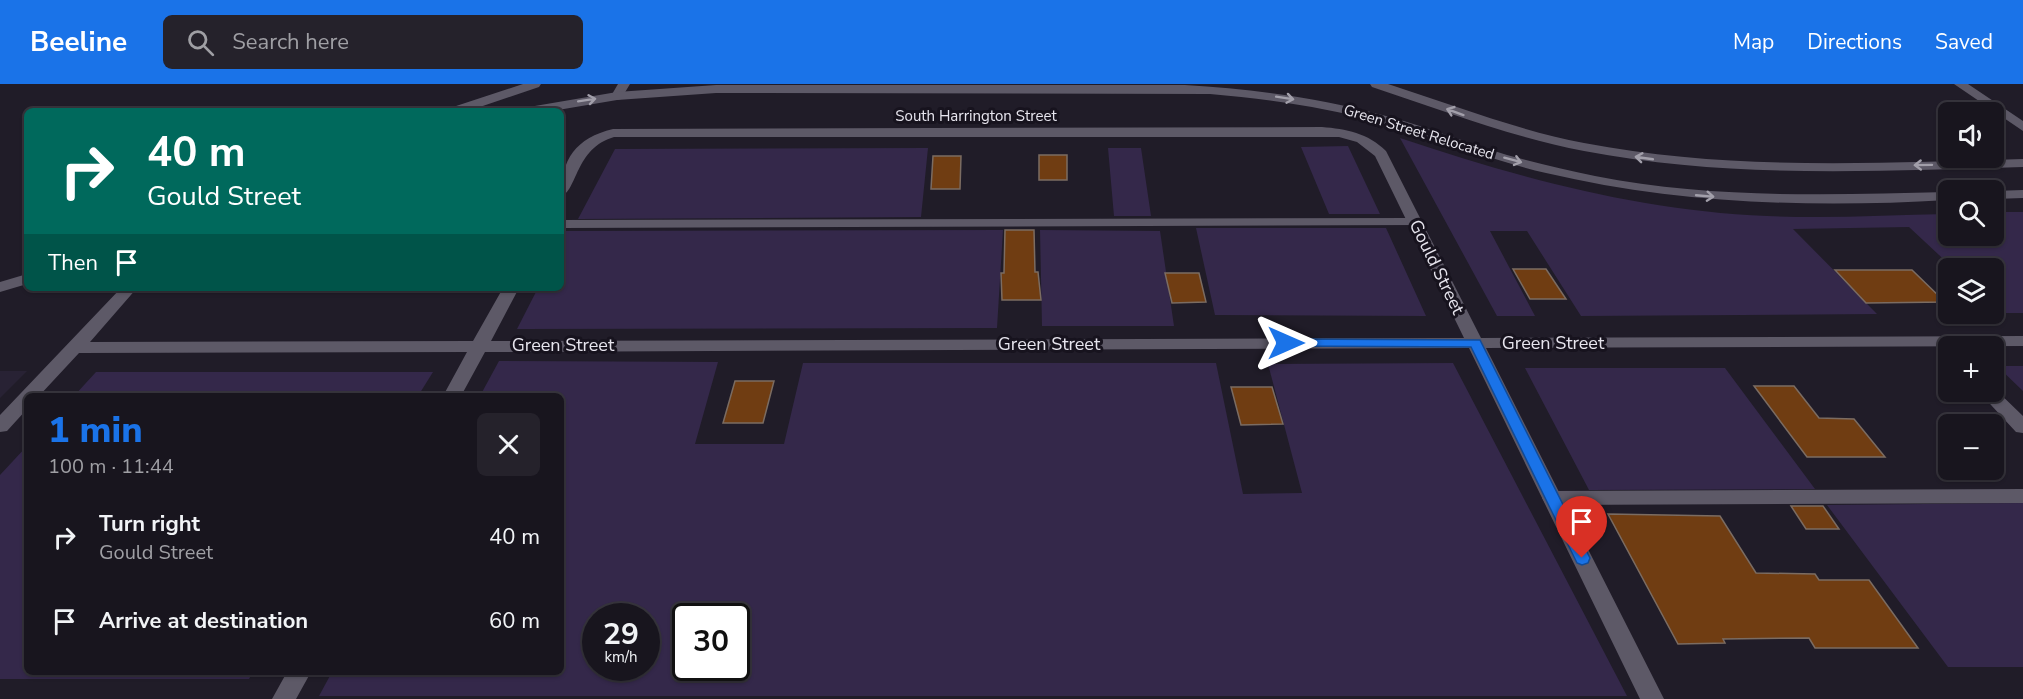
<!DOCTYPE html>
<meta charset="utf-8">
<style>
:root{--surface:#18151e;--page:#25222b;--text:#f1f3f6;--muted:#9f9fa4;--line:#36343c;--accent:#1a73e8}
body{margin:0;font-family:"Nunito Sans",sans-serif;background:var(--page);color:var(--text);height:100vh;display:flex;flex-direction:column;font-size:22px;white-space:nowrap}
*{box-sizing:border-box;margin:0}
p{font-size:20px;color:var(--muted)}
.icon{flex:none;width:33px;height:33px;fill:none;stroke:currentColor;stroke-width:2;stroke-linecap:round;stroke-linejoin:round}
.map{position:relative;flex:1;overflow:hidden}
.panel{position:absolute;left:24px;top:309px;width:540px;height:282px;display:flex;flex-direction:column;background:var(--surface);border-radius:9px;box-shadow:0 2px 4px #0004,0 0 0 2px var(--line)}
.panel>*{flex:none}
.banner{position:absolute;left:24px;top:24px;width:540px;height:183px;border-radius:9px;box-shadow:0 2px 4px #0004,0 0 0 2px var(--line);background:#00695c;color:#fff;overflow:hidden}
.tools{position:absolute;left:1938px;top:18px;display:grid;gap:12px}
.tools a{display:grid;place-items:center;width:66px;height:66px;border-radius:9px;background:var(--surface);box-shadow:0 2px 4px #0004,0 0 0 2px var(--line);font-size:30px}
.speed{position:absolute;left:582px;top:519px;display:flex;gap:12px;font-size:30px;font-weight:700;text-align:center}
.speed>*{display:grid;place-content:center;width:78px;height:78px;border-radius:50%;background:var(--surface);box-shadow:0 2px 4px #0004,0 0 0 2px var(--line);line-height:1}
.speed small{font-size:15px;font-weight:400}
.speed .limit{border:3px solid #111;border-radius:9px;background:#fff;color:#111}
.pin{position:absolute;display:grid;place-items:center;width:51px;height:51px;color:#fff;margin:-62px -26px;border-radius:50% 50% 50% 0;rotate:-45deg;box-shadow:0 0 6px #0007}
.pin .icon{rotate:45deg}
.me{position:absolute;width:66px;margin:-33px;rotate:90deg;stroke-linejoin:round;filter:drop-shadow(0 0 4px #0008)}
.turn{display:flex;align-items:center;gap:21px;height:126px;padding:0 24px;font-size:27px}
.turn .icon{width:78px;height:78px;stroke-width:2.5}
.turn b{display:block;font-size:42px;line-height:51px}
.then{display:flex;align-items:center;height:57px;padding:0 24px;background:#0003;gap:12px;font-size:22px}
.round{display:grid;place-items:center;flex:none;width:63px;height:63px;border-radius:9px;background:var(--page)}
.headline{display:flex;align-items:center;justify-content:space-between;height:102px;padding:0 24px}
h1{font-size:36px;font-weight:800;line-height:45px;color:var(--accent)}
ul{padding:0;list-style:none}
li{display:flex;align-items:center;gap:18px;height:84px;padding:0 24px}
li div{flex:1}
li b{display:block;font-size:22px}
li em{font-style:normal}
header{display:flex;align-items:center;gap:36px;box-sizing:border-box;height:84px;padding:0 30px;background:var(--accent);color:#fff}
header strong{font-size:28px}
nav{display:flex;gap:33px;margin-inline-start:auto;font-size:21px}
.search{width:420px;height:54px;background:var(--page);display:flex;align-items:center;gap:15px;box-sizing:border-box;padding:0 21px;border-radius:9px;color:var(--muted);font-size:22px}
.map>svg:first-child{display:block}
.built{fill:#282234}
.green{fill:#34284a;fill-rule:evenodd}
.building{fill:#703d12;stroke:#7b6c62;stroke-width:1.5}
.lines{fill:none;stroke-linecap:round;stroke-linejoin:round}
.lane{fill:#5d5967;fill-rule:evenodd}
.street{fill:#5d5967;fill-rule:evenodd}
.secondary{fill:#5d5967;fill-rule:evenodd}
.oneway{stroke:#a29faa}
.route{fill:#1a73e8;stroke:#114b97;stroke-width:1.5}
.labels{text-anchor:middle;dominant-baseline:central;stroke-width:6;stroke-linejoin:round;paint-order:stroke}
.far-street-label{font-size:15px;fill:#e7e5ee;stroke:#17131e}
.street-label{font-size:18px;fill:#e7e5ee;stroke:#17131e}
</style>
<header>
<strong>Beeline</strong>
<div class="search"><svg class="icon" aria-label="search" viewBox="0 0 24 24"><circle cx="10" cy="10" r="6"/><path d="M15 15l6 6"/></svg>Search here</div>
<nav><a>Map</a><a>Directions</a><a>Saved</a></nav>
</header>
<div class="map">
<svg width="2023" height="615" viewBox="0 0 2023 615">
<rect width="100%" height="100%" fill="#201c28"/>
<path class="built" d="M 0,287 L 27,287 L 0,314 Z"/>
<path class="green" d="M 1400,54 C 1519,94 1640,127 1767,132 C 1828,135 1888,131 1948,130 L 1948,152 L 1994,152 L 1994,128 L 2023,128 L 2023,229 L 2001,229 L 1994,222 L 1994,184 L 1953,184 L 1909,143 L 1793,145 L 1877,230 L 1581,232 L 1527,147 L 1490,147 L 1535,232 L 1497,232 Z
M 1348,62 L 1380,130 L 1329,130 L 1301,63 Z
M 928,64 L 921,133 L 578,135 L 615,65 Z
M 1108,64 L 1141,64 L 1151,132 L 1114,132 Z
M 1196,144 L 1386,144 L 1426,232 L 1215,231 Z
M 1003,146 L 997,244 L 517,245 L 538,204 L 561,204 L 561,158 L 566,147 Z
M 1040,146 L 1160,147 L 1174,242 L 1042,242 Z
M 499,277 L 718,278 L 695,360 L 784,360 L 803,279 L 1216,279 L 1243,410 L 1302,409 L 1268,280 L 1453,279 L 1627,612 L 319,612 L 332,588 L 561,588 L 561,312 L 480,312 ZM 646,532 L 646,584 L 596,584 L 596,532 ZM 736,532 L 736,584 L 686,584 L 686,532 Z
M 1997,282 L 2023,282 L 2023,307 Z
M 1525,284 L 1725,284 L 1815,405 L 1589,406 Z
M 96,288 L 433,288 L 418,312 L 74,312 Z
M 27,362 L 27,588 L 253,588 L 249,595 L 0,595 L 0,391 Z
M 2023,419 L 2023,583 L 1948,583 L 1827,421 Z"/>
<path class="building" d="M 1039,71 L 1067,71 L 1067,96 L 1039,96 Z
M 933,72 L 961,72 L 960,105 L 931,105 Z
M 1005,146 L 1034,146 L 1035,188 L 1038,188 L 1041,216 L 1002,216 L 1001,189 L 1004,189 Z
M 1513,185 L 1546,185 L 1566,215 L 1530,215 Z
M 1835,186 L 1912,186 L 1945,218 L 1866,219 Z
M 1165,189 L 1199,189 L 1206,218 L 1172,219 Z
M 735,297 L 774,297 L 763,339 L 723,339 Z
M 1754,302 L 1794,302 L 1819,334 L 1854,335 L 1885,373 L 1807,373 Z
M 1231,303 L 1272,303 L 1283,340 L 1241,341 Z
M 1791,422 L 1823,422 L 1839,445 L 1806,445 Z
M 1608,430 L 1720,432 L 1756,489 L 1815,490 L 1819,496 L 1869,496 L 1918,564 L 1815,564 L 1809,554 L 1723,555 L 1725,559 L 1678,560 Z"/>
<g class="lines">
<path class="lane" d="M 618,0 L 630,0 L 621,15 L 617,16 L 611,12 Z
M 1415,134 L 1420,135 L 1422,138 L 1420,141 L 561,144 L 561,136 Z
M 2023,405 L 2023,419 L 1552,421 L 1545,419 L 1542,414 L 1545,409 L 1552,407 Z"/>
<path class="street" d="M 1322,43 C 1346,45 1368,49 1386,67 L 1481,254 L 2023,252 L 2023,262 L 1486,264 L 1664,615 L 1640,615 L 1469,264 L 485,268 L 461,312 L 443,312 L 467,268 L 79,269 L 39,312 L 27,312 L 27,325 L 7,347 L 0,348 L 0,331 L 121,204 L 137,204 L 90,258 L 473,257 L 503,204 L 519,204 L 491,257 L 1464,254 L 1375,72 L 1357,58 L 1339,53 L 614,53 C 575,64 577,108 561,112 C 561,75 576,54 613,45 Z
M 1994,304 L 2023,332 L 2023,349 L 2016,348 L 1979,308 L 1994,308 Z
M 287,588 L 311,588 L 296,615 L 272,615 Z"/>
<path class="secondary" d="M 523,0 L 541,0 L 539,3 L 468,27 L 449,27 L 450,24 Z
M 1370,0 L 1388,0 C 1453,21 1517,46 1584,59 C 1729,87 1876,79 2023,75 L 2023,83 C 1876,87 1729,95 1584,67 C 1511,53 1442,26 1372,3 Z
M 1954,0 L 1968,0 L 2023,37 L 2023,47 Z
M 716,1 L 1185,1 C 1253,5 1320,14 1386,32 C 1427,43 1467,59 1507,71 C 1536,79 1566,86 1595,92 C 1712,115 1830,111 1948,108 L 1948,116 C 1813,124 1678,120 1546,89 C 1490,76 1436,54 1381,39 C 1325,23 1268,15 1210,10 L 716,9 L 617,16 L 552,27 L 523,27 L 529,23 L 617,8 Z
M 2023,106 L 2023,114 L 1994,115 L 1994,107 Z
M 27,190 L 27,200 L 0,208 L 0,198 Z"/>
</g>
<defs><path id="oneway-shaft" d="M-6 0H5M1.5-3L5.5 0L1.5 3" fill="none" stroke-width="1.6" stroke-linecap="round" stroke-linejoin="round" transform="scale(1.5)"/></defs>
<g class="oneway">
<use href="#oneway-shaft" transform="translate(1285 14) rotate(9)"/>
<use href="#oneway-shaft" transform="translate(587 16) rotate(-9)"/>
<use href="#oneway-shaft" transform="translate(1455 28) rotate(-160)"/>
<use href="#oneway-shaft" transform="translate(1644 74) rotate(-172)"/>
<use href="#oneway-shaft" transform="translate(1513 76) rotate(15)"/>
<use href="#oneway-shaft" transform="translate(1923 81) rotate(179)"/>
<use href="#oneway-shaft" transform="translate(1705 112) rotate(5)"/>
</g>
<path class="route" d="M 1286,255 L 1480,256 L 1590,474 L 1588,479 L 1582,481 L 1577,479 L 1471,263 L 1281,262 L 1279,259 L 1281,256 Z"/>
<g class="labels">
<g class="far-street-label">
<text x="976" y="32">South Harrington Street</text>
<text transform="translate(1419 48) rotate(17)">Green Street Relocated</text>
</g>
<g class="street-label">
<text transform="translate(1437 183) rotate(64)">Gould Street</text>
<text x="1553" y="259">Green Street</text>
<text x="1049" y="260">Green Street</text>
<text x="563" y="261">Green Street</text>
</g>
</g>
</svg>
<div class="tools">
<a><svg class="icon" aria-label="sound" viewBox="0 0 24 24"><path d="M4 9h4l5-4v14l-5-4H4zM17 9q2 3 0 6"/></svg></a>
<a><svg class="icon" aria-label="search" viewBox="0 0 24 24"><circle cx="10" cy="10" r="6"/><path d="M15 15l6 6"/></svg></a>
<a><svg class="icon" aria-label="layers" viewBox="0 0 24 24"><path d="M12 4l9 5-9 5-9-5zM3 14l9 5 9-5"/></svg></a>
<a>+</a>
<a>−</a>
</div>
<div class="speed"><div>29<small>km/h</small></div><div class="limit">30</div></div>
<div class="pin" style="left:1582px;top:474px;background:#d93025"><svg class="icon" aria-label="arrive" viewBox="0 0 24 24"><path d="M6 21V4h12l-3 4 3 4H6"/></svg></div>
<svg class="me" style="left:1286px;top:259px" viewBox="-20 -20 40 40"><path d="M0-17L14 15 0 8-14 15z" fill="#1a73e8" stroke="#fff" stroke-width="4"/></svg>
<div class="banner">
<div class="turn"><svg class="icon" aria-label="right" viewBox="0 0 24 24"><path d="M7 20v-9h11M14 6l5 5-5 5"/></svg><div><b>40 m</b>Gould Street</div></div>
<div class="then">Then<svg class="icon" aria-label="arrive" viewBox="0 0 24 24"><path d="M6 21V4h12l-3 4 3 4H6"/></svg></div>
</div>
<section class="panel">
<div class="headline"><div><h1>1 min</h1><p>100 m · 11:44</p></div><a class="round"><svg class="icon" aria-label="close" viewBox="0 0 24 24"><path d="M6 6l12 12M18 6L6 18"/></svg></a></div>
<ul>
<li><svg class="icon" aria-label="right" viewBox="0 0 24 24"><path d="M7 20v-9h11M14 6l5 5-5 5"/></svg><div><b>Turn right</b><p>Gould Street</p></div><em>40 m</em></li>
<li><svg class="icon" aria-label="arrive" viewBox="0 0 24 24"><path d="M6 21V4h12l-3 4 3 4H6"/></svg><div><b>Arrive at destination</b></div><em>60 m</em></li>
</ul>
</section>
</div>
